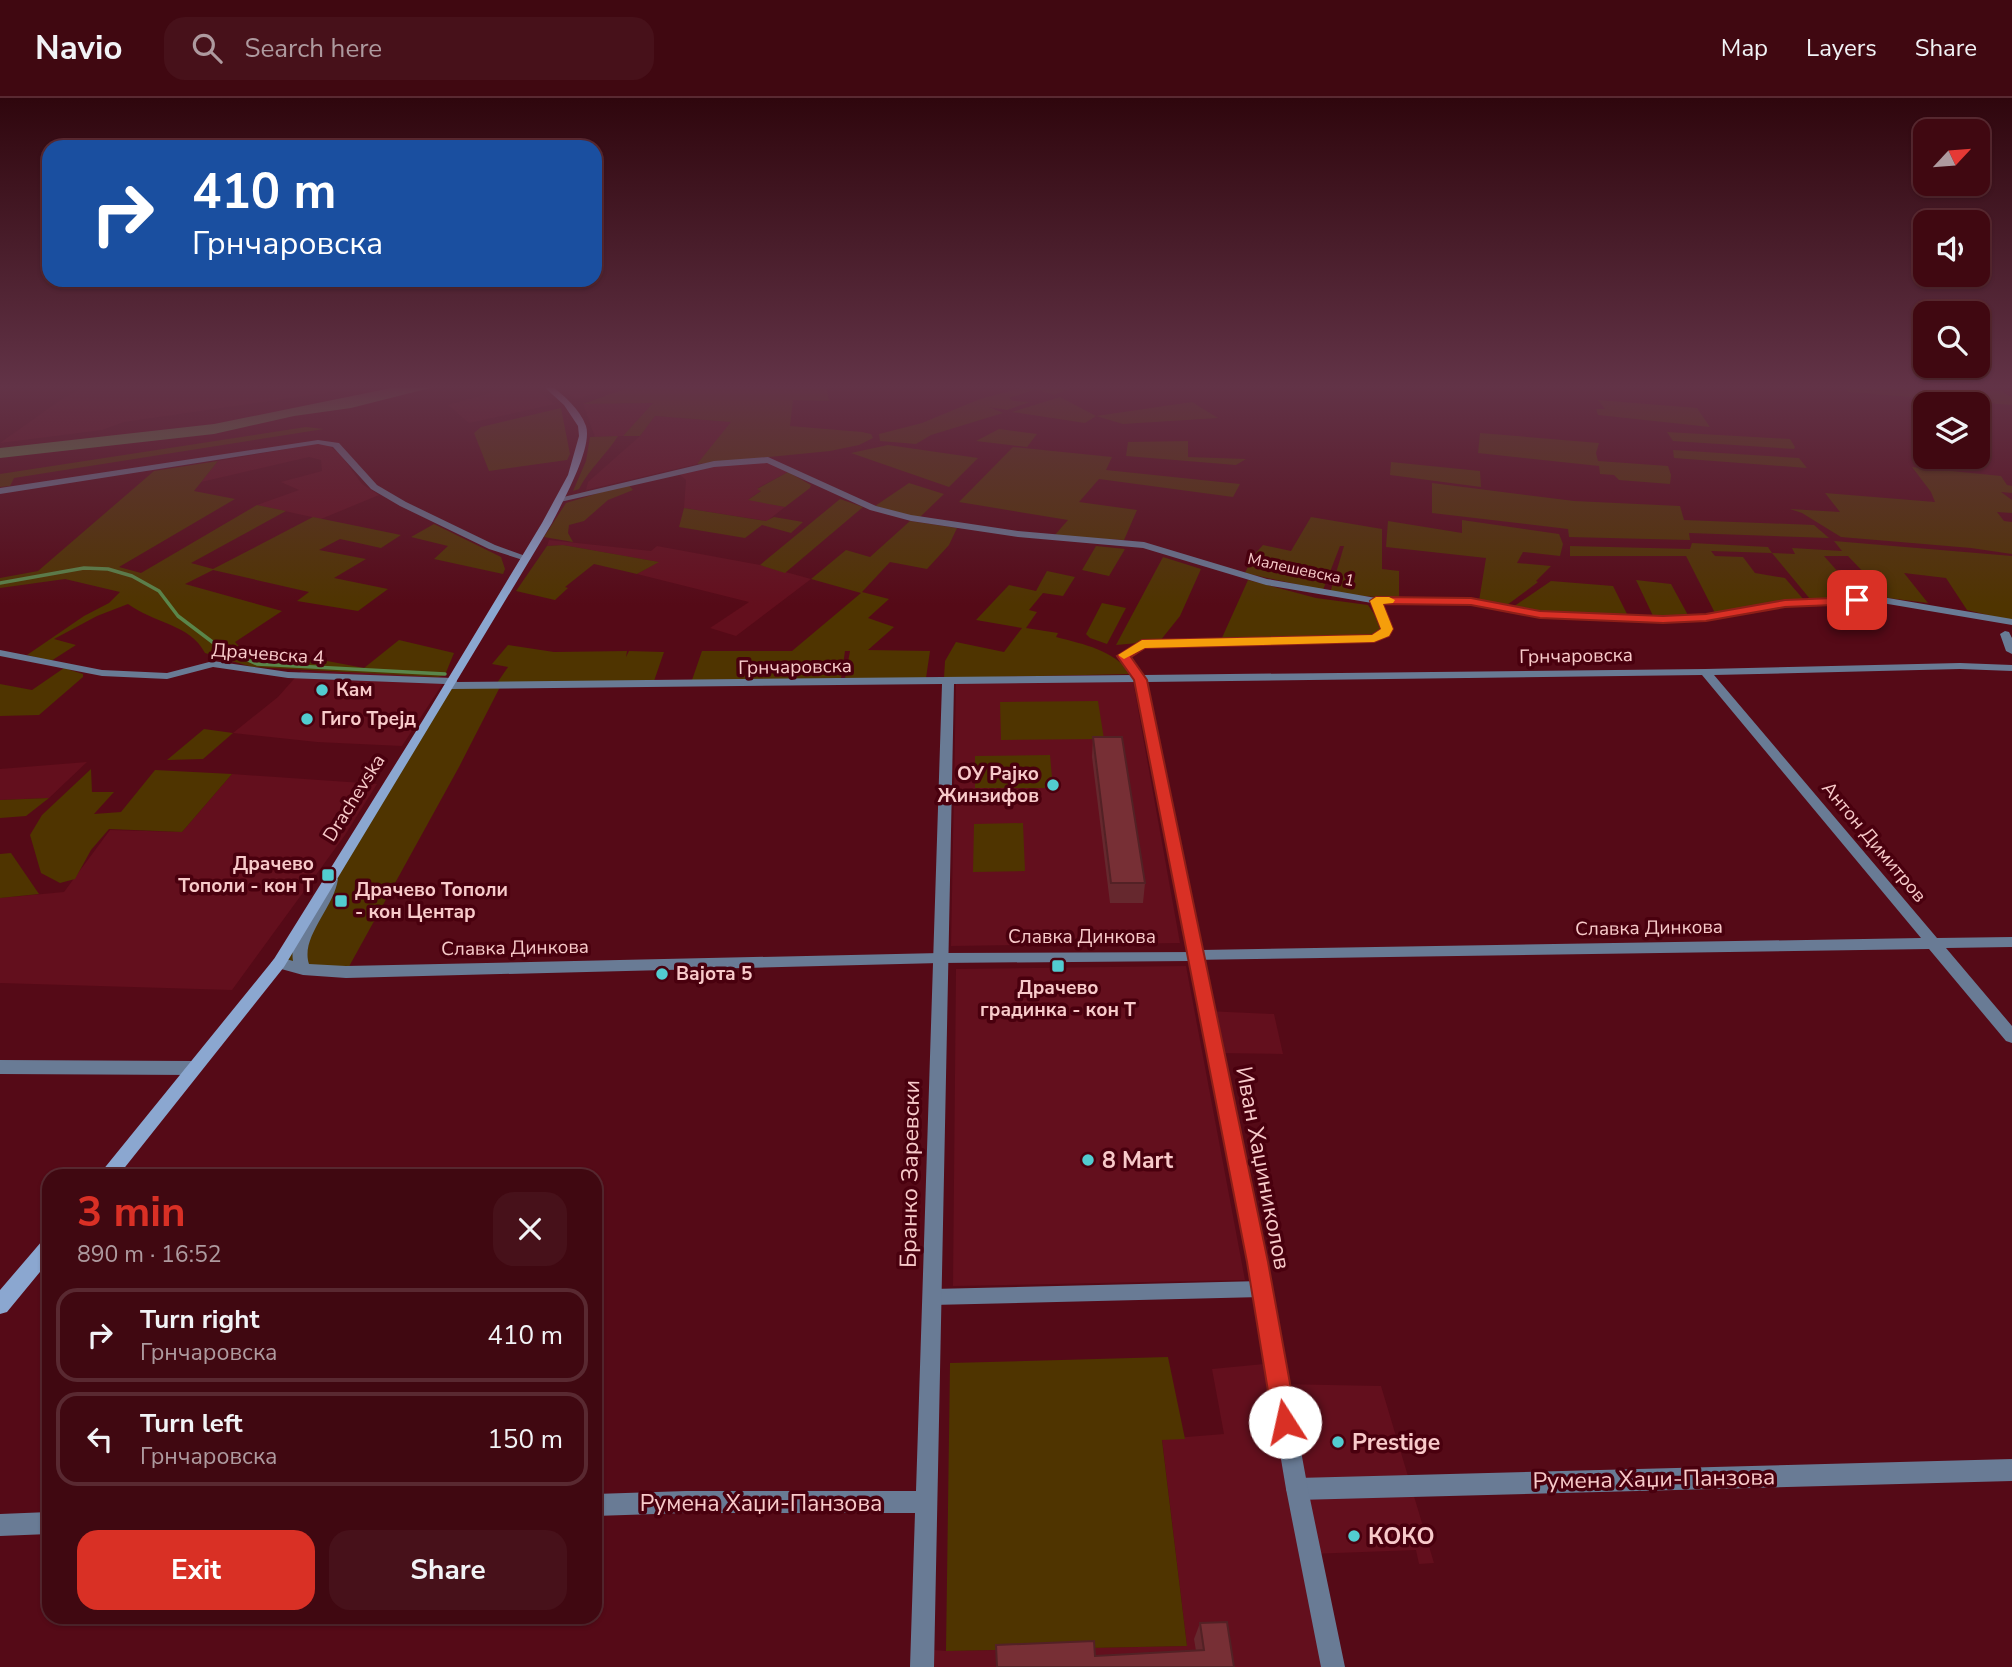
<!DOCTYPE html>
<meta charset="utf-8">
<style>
:root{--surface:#400811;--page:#47111a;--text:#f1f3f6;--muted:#ae9a9f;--line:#592931;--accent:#d93025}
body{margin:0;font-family:"Nunito Sans",sans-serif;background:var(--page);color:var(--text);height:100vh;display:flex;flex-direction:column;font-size:26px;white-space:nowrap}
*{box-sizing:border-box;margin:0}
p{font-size:23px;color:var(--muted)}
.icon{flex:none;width:38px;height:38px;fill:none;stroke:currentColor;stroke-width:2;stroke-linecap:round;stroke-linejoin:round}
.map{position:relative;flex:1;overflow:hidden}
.side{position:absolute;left:42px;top:1071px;width:560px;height:455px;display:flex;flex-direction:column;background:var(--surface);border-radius:21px;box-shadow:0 2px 5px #0004,0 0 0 2px var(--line)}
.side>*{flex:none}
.hud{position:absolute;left:42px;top:42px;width:560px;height:147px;border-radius:21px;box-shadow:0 2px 5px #0004,0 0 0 2px var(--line);background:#1a4fa0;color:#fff;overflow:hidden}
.needle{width:46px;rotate:64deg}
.tools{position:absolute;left:1913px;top:21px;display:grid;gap:14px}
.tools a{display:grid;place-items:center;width:77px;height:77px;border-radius:14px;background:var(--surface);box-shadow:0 2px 5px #0004,0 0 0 2px var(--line);font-size:35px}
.pin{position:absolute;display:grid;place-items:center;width:60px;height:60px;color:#fff;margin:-30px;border-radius:14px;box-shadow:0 4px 10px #0006}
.me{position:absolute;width:77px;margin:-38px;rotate:350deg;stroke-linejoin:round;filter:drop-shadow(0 0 5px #0008)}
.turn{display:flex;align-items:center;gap:24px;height:147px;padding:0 35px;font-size:32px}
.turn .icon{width:91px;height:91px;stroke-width:2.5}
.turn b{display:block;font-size:49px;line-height:60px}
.round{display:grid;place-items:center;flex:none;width:74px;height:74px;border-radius:21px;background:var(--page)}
.headline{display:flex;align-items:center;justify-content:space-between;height:119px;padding:0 35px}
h1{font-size:42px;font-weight:700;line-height:52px;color:var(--accent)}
.button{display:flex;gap:14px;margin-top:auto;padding:14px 35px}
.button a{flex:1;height:80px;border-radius:21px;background:var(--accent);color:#fff;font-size:28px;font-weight:700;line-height:80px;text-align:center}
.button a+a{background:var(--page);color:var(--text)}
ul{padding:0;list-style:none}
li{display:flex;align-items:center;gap:21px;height:94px;margin:0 14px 10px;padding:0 21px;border:4px solid var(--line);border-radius:21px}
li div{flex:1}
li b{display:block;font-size:26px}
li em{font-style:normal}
header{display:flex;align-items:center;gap:42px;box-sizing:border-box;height:98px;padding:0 35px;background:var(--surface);border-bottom:2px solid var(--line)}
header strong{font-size:33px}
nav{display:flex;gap:38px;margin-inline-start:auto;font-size:24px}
.search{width:490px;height:63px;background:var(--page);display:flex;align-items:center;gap:18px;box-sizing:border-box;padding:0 24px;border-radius:21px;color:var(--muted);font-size:26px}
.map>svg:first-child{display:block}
.built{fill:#630f1d}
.green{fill:#4f3400}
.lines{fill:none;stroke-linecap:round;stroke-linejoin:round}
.stream{stroke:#5a864a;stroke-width:3.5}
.river{fill:#5a864a;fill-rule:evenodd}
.pedestrian{fill:#697b95;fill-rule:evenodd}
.minor{fill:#697b95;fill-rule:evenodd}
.tertiary{fill:#697b95;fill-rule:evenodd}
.secondary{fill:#8ba7d0;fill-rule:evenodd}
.wall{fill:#66282e}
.building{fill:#772f35;stroke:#532125;stroke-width:2}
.route{fill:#d93025;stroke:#8d1f18;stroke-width:2}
.slow{fill:#f59e0b}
.poi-dot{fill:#52ccd0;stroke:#49000e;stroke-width:2.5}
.labels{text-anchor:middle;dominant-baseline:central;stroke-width:7;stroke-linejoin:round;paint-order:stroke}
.far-street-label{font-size:16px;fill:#f8caca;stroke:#49000e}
.street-label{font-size:19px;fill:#f8caca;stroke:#49000e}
.poi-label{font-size:19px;font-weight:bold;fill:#f8caca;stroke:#49000e;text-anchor:start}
.near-poi-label{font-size:23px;font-weight:bold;fill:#f8caca;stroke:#49000e;text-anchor:start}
.near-street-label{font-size:23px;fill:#f8caca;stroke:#49000e}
</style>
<header>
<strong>Navio</strong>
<div class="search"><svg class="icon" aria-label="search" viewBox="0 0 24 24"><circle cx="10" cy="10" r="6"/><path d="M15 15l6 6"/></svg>Search here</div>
<nav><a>Map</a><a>Layers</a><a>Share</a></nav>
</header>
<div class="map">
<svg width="2012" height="1569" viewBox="0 0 2012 1569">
<rect width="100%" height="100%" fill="#550a17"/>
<path class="built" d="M 87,287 L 381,287 L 124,324 L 102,332 L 0,345 L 59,303 Z
M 518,287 L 530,287 L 555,306 L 469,325 L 448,307 Z
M 556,287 L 621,287 L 577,301 Z
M 653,305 L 623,338 L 595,339 L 583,306 Z
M 655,318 L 732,324 L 697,366 L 586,392 L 588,384 L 640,338 Z
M 316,346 L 328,347 L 340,356 L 362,386 L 379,397 L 321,421 L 257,407 L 299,392 L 281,384 L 322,373 L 321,362 L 309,359 L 201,384 L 218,363 Z
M 771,364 L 788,374 L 758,390 L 762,392 L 749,401 L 785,409 L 767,423 L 684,410 L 686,382 L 676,373 L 714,366 Z
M 549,442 L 651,453 L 657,448 L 760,467 L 811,481 L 736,538 L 710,530 L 749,504 L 637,476 L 658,464 L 563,447 L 547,448 Z
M 301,573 L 371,575 L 447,579 L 402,648 L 317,644 L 233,635 L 278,599 Z
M 1133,583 L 1180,845 L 951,848 L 956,585 Z
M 87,664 L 49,700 L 0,702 L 0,671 Z
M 232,676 L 377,686 L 345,737 L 232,892 L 0,885 L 0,800 L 64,794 L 110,732 L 182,734 Z
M 1186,868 L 1245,1182 L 953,1188 L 956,871 Z
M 1206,913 L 1274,916 L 1283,956 L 1215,955 Z
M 1275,1265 L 1279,1286 L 1381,1288 L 1434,1465 L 1419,1466 L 1416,1452 L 1310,1456 L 1333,1569 L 922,1569 L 923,1551 L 946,1553 L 1187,1548 L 1162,1341 L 1224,1336 L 1212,1271 Z"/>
<path class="green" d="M 635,287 L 681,289 L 684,287 L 826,287 L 829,303 L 793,302 L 790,328 L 862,334 L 871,336 L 873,340 L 859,347 L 830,353 L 697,366 L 731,324 L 655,318 L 640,338 L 623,338 L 653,305 L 583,306 Z
M 1078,287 L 1054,297 L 1036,291 L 1009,300 L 1013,303 L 1030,304 L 1007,312 L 989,309 L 1003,315 L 931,337 L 916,346 L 880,343 L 879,336 L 922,325 L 980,301 L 1028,288 Z
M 1842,287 L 1922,287 L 2002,293 L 2012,300 L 2012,307 L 1848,294 Z
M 1060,299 L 1096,318 L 1192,304 L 1218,320 L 1123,326 L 1096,318 L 1085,325 L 1012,314 Z
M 1598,302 L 1697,310 L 1710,329 L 1598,317 L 1596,311 L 1605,311 Z
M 561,310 L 570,356 L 567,362 L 489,373 L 474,335 L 481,329 Z
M 306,329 L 324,331 L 14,380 L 10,388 L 0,389 L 0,376 Z
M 999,331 L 1037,336 L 1027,349 L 976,343 Z
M 1667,334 L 1790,341 L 1795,349 L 1794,351 L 1673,343 Z
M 1480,335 L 1599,345 L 1596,355 L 1598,363 L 1668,368 L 1671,377 L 1670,386 L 1619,382 L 1614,377 L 1600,376 L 1599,368 L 1478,355 Z
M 618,338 C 606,357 589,371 579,391 L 573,393 L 586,363 L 590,339 Z
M 1188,343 L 1188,359 L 1246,361 L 1236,367 L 1126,358 L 1128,344 Z
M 888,347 L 978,360 L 949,389 L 851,355 Z
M 1013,349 L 1112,359 L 1106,372 L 1240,386 L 1233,399 L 1099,381 L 1079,404 L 1137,412 L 1124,442 L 1054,438 L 1068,422 L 959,404 Z
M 1673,352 L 1799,360 L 1807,370 L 1674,360 Z
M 218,363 L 194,393 L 235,401 L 119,469 L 141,475 L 257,407 L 286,413 L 191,465 L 213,471 L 313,419 L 401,437 L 381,450 L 340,441 L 319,452 L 366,461 L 334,480 L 388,491 L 358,513 L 297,503 L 309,494 L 213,472 L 185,486 L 282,513 L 235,544 L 245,555 L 322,562 L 364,570 L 399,542 L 454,555 L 445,577 L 438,579 L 252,569 L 205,555 C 190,526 153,525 128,506 L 97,518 L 54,541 L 76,547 L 51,563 L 27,557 L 84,518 L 109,505 L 120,494 L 65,481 L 0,490 L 0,480 L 38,473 L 154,373 Z
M 1391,364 L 1480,373 L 1481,389 L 1390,377 Z
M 1912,369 L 2001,378 L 2007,387 L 2012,388 L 2012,395 L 2001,394 L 2012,402 L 2012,415 L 1997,414 L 2004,423 L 2012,424 L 2012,456 L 1971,450 L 1841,439 L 1802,415 L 1790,411 L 1840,414 L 1825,395 L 1935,404 L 1931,394 Z
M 788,374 L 811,387 L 810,390 L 785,409 L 748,402 L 761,393 L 757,391 Z
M 909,385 L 944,396 L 919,420 L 875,408 Z
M 1432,385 L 1574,403 L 1680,408 L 1684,422 L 1814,427 L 1829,440 L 1689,435 L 1690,442 L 1569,439 L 1568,431 L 1432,415 Z
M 628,386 L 633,392 L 608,402 L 584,423 L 569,427 L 568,435 L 573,444 L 544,439 L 566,405 Z
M 840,401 L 863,409 L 785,475 L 760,467 Z
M 684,410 L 766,423 L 774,419 L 803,424 L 791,435 L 762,427 L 745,440 L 679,429 Z
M 1311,419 L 1382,431 L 1382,471 L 1399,473 L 1399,501 L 1330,495 L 1344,448 L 1340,448 L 1323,492 L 1245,475 L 1253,458 L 1263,447 L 1291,453 Z
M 1462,422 L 1559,436 L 1563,446 L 1560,458 L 1523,454 L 1517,465 L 1551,468 L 1536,483 L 1538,484 L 1507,507 L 1479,503 L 1486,460 L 1386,449 L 1388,423 L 1462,435 Z
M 910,423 L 957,430 L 949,447 L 927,471 L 890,464 L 862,494 L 889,501 L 868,520 L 894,529 L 868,552 L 930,553 L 926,580 L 845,580 L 850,553 L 845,553 L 841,581 L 692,582 L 702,553 L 792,553 L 861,495 L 811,481 L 846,452 L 870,459 Z
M 434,426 L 501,459 L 505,471 L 503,476 L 434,461 L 448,448 L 411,439 Z
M 1834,443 L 2012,458 L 2012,523 L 1967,512 L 1946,480 L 1904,475 L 1928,505 L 1888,500 L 1848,458 L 1824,458 L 1862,501 L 1810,501 L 1772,455 L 1711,453 L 1715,458 L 1743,459 L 1755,475 L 1785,480 L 1804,502 L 1716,517 L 1686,458 L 1570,458 L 1570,448 L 1690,451 L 1692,445 L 1768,449 L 1772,455 L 1795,456 L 1792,450 L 1842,453 Z
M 563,447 L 659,464 L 637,476 L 594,466 L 565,489 L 568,490 L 555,502 L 516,493 L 547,448 Z
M 1096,448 L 1125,451 L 1109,478 L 1082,472 Z
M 1163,459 L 1201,471 L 1180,518 L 1160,543 L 1116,547 Z
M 1047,473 L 1075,479 L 1063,498 L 1043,495 L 1029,512 L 1037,514 L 1026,530 L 1058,535 L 1056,539 C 1086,547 1111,551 1132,576 L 944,580 L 945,563 L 956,544 L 1004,554 L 1022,530 L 976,522 L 1009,487 L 1036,493 Z
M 1248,482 L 1316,500 L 1368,507 L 1383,529 L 1380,536 L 1357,540 L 1221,542 Z
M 1636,482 L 1671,486 L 1689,519 L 1654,520 Z
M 1551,483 L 1613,488 L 1629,520 L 1538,514 L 1513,509 Z
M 1102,505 L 1126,510 L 1107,546 L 1090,540 L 1086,536 Z
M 508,547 L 554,554 L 627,553 L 626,559 L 629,553 L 664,554 L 654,583 L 497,585 L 508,569 L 492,566 Z
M 64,570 L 83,576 L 83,579 L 39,617 L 0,618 L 0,586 L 32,592 Z
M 449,588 L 500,589 L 459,669 L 346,874 L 279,865 Z
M 1098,603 L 1104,641 L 1001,642 L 1000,604 Z
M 204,631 L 233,635 L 203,661 L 167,662 Z
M 1050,657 L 1053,690 L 975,690 L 975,658 Z
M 91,671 L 92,694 L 114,694 L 94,716 L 121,714 L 155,672 L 232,676 L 182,734 L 109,731 L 91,752 L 75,781 L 60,785 L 41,775 L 30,737 L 42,717 Z
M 49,700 L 26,718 L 0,720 L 0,702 Z
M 1023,725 L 1025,773 L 973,774 L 974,726 Z
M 11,755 L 39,796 L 0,800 L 0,756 Z
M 1168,1259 L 1185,1341 L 1162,1342 L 1187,1548 L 946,1553 L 950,1265 Z"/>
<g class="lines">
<path class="stream" d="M 0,485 L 84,470 L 108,471 L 132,478 L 159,493 L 178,518 L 219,549 L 257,566 L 445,576"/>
<path class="river" d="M 406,287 L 432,287 L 430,290 L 351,310 L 294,318 L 214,336 L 0,360 L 0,350 L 214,326 Z"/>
<path class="pedestrian" d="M 1262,1183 L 1268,1185 L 1270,1191 L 1268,1197 L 1262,1199 L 932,1207 L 926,1205 L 924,1199 L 926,1193 L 932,1191 Z"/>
<path class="minor" d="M 318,342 L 339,345 L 377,387 L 406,404 L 495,447 L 531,460 L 526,463 L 489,451 L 400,408 L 371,391 L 333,349 L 318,346 L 0,396 L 0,390 Z
M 768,359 L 876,408 L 911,417 L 1018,433 L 1144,444 L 1267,481 L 1376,500 L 1470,500 L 1540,513 L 1663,519 L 1706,516 L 1785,503 L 1882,499 L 2012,521 L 2012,527 L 1882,505 L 1785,509 L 1706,522 L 1663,525 L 1540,519 L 1470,506 L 1382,506 L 1392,531 L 1388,537 L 1374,544 L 1145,549 L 1130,559 L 1143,577 L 1705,571 L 1960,565 L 2012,567 L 2012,573 L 1960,571 L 1714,577 L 1937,840 L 2012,839 L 2012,849 L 1946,850 L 2012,928 L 2012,945 L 2006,943 L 1929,851 L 1190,862 L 1136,584 L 954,586 L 934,1569 L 910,1569 L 915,1415 L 686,1415 L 595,1418 L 595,1396 L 686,1393 L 916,1393 L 942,586 L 449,591 L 445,590 L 445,586 L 288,580 L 213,569 L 167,581 L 102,578 L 0,558 L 0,552 L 102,572 L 167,575 L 213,563 L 288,574 L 452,580 L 456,581 L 457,584 L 1132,577 L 1118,558 L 1142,543 L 1372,538 L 1382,531 L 1372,505 L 1266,487 L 1143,450 L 1018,439 L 911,423 L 870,412 L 767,365 L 714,369 L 560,404 L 555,401 L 714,363 ZM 1702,577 L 1921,840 L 1201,852 L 1147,584 Z
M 2005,533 L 2009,534 L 2012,540 L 2012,556 L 2006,553 L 2000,536 Z
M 0,962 L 193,963 L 199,965 L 201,970 L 199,975 L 193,977 L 0,976 Z
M 2012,1361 L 2012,1383 L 1297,1402 L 1289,1399 L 1286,1391 L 1289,1383 L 1297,1380 Z
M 49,1414 L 49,1436 L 0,1438 L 0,1416 Z"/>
<path class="tertiary" d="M 331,776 L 338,781 C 334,810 300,839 309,866 L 346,868 L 940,855 L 1200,854 L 1266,1164 L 1308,1391 L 1345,1569 L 1321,1569 L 1286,1391 L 1248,1164 L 1189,863 L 940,865 L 346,880 L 303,877 L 274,869 L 271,865 L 274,861 L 279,859 L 293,863 C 288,833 320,810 324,781 Z"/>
<path class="secondary" d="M 542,287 L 551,287 C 564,298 580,311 586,328 C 593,350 562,405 552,425 L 284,869 L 118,1078 L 98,1078 L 274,861 L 423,622 L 542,425 L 568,377 L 579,338 L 578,328 L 564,307 Z
M 49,1140 L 49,1163 L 7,1214 L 0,1216 L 0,1192 L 42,1143 Z"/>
</g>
<path class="wall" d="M 1093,639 L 1145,785 L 1143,805 L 1110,805 L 1092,659 Z
M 1200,1525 L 1234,1569 L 1095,1558 L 1196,1553 L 1194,1541 Z"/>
<path class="building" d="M 1093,639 L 1122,639 L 1145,785 L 1111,785 Z
M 1227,1524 L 1234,1569 L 997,1569 L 996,1547 L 1094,1543 L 1095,1558 L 1204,1552 L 1200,1525 Z"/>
<linearGradient id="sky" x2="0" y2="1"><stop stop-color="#2f060d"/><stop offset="0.57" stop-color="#623347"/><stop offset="1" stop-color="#623347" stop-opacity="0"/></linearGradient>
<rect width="2012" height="507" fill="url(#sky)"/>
<path class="route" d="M 1376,499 L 1471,500 L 1540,513 L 1663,518 L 1706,516 L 1785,502 L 1857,499 L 1863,502 L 1857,506 L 1785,509 L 1706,523 L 1663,525 L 1540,520 L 1471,507 L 1383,506 L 1393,531 L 1389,538 L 1374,544 L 1145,550 L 1131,559 L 1147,582 L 1268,1164 L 1297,1324 L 1294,1332 L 1285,1336 L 1277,1332 L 1273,1324 L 1247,1164 L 1134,582 L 1117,558 L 1142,542 L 1372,537 L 1381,531 L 1370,503 Z"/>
<path class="slow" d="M 1389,499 L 1395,502 L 1393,505 L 1383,506 L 1393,531 L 1389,538 L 1374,544 L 1145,550 L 1124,561 L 1118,557 L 1142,542 L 1372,537 L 1381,531 L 1370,503 L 1376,499 Z"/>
<g class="poi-dot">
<circle cx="322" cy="592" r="7"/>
<circle cx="307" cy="621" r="7"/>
<circle cx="1053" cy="687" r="7"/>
<rect x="321" y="770" width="14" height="14" rx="3.5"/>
<rect x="334" y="796" width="14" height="14" rx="3.5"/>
<rect x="1051" y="861" width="14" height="14" rx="3.5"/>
<circle cx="662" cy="876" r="7"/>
<circle cx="1088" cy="1062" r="7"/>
<circle cx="1338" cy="1344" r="7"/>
<circle cx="1354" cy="1438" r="7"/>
</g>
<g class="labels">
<g class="far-street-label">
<text transform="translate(1301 472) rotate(12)">Малешевска 1</text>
</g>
<g class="street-label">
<text transform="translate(268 556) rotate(4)">Драчевска 4</text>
<text transform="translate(1576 558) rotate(-1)">Грнчаровска</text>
<text transform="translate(795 569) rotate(-1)">Грнчаровска</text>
<text transform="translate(354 700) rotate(-58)">Drachevska</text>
<text transform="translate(1874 744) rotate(50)">Антон Димитров</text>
<text transform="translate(1649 830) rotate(-1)">Славка Динкова</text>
<text x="1082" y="839">Славка Динкова</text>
<text transform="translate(515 850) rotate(-1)">Славка Динкова</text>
</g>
<g class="poi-label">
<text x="336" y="592">Кам</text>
<text x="321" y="621">Гиго Трејд</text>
<text x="1039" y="676" text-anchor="end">ОУ Рајко<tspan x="1039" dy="22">Жинзифов</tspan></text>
<text x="314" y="766" text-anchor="end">Драчево<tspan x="314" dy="22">Тополи - кон Т</tspan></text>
<text x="355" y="792">Драчево Тополи<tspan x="355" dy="22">- кон Центар</tspan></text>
<text x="676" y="876">Вајота 5</text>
<text x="1058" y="890" text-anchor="middle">Драчево<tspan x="1058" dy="22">градинка - кон Т</tspan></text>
</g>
<g class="near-poi-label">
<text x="1102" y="1062">8 Mart</text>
<text x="1352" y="1344">Prestige</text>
<text x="1368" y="1438">КОКО</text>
</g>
<g class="near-street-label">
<text transform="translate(1263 1070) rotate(79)">Иван Хаџиниколов</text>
<text transform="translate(910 1076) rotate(-89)">Бранко Заревски</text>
<text transform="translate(1654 1381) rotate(-1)">Румена Хаџи-Панзова</text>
<text x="761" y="1405">Румена Хаџи-Панзова</text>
</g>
</g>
</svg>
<div class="tools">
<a><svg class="needle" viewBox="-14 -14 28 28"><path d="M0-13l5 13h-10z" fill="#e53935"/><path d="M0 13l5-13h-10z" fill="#ae9a9f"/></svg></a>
<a><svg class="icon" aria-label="sound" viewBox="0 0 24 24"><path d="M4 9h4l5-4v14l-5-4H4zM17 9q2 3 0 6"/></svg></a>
<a><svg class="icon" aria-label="search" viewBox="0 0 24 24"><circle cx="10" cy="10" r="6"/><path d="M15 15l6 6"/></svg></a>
<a><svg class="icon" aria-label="layers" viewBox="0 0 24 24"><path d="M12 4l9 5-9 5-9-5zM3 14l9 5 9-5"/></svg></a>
</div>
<div class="pin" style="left:1857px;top:502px;background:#d93025"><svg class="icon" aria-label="arrive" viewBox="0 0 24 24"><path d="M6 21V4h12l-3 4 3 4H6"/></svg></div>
<svg class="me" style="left:1285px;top:1324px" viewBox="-20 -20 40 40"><circle r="19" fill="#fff"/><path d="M0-13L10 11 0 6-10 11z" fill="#d93025"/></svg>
<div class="hud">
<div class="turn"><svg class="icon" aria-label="right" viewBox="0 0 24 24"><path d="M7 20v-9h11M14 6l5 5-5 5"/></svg><div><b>410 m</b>Грнчаровска</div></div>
</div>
<section class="side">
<div class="headline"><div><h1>3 min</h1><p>890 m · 16:52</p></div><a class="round"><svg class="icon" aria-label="close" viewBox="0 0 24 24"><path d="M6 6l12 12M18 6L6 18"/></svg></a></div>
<ul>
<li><svg class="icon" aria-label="right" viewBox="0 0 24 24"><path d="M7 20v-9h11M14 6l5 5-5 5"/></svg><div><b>Turn right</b><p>Грнчаровска</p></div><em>410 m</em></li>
<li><svg class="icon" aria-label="left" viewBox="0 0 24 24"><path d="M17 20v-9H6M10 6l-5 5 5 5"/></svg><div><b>Turn left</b><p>Грнчаровска</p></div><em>150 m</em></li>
</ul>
<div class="button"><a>Exit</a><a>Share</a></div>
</section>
</div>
